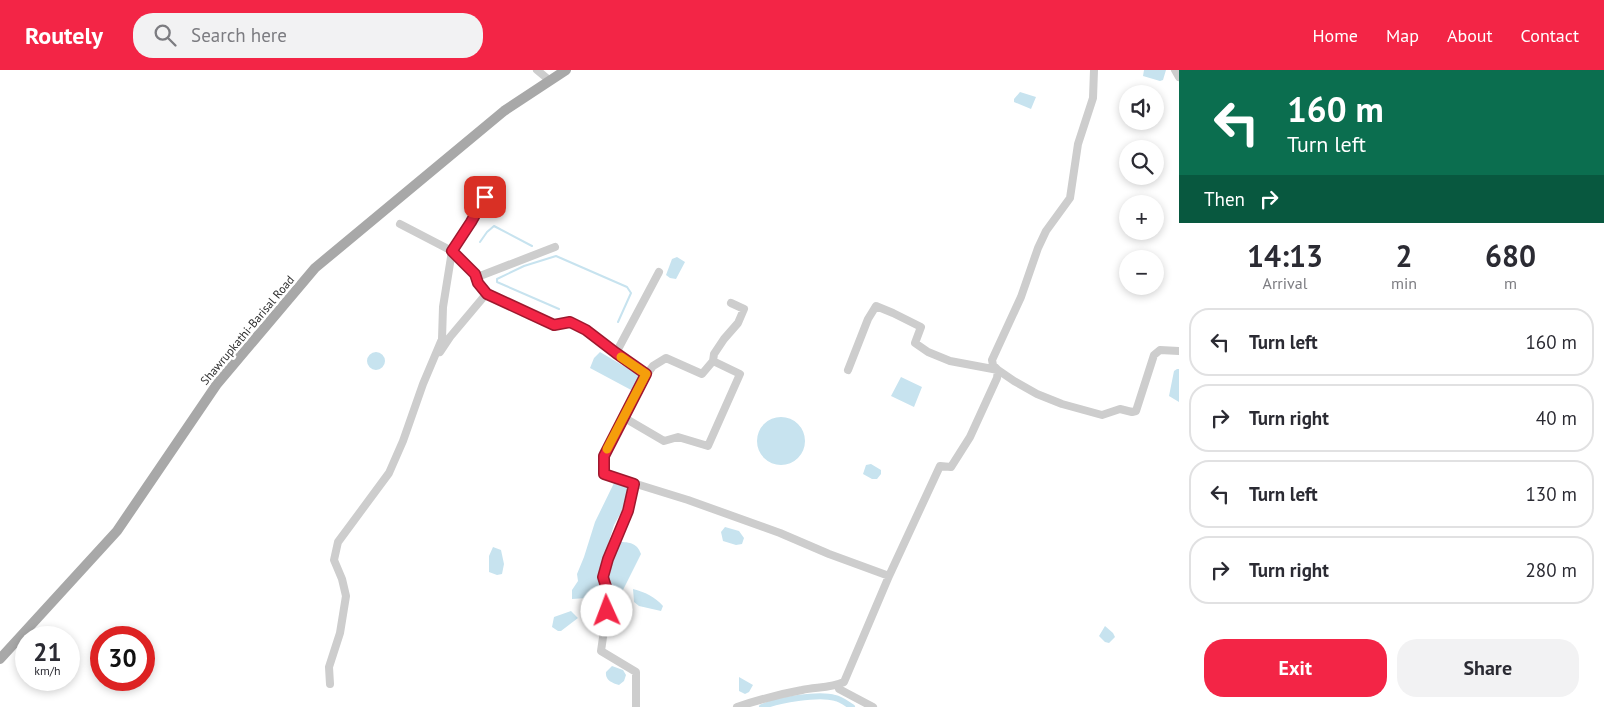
<!DOCTYPE html>
<meta charset="utf-8">
<style>
:root{--surface:#fff;--page:#f2f2f3;--text:#2b2b33;--muted:#7c7c81;--line:#e1e1e2;--accent:#f32546}
body{margin:0;font-family:"PT Sans",sans-serif;background:var(--page);color:var(--text);height:100vh;display:flex;flex-direction:column;font-size:19px;white-space:nowrap}
*{box-sizing:border-box;margin:0}
p{font-size:16px;color:var(--muted)}
.icon{flex:none;width:28px;height:28px;fill:none;stroke:currentColor;stroke-width:2;stroke-linecap:round;stroke-linejoin:round}
.map{position:relative;flex:1;overflow:hidden}
.sheet{display:flex;flex-direction:column;background:var(--surface);width:425px}
.sheet>*{flex:none}
.hud{background:#0b6e4f;color:#fff;overflow:hidden}
.fabs{position:absolute;left:1119px;top:15px;display:grid;gap:10px}
.fabs a{display:grid;place-items:center;width:45px;height:45px;border-radius:50%;background:var(--surface);box-shadow:0 2px 8px #0003;font-size:25px}
.speed{position:absolute;left:15px;top:556px;display:flex;gap:10px;font-size:25px;font-weight:700;text-align:center}
.speed>*{display:grid;place-content:center;width:65px;height:65px;border-radius:50%;background:var(--surface);box-shadow:0 2px 8px #0003;line-height:1}
.speed small{font-size:12px;font-weight:400}
.speed .limit{border:8px solid #d22;background:#fff;color:#111}
.pin{position:absolute;display:grid;place-items:center;width:42px;height:42px;color:#fff;margin:-21px;border-radius:10px;box-shadow:0 2px 8px #0006}
.me{position:absolute;width:55px;margin:-28px;rotate:358deg;stroke-linejoin:round;filter:drop-shadow(0 0 4px #0008)}
.turn{display:flex;align-items:center;gap:18px;height:105px;padding:0 25px;font-size:22px}
.turn .icon{width:65px;height:65px;stroke-width:2.5}
.turn b{display:block;font-size:35px;line-height:42px}
.then{display:flex;align-items:center;height:48px;padding:0 25px;background:#0003;gap:10px;font-size:19px}
.eta{display:flex;justify-content:space-evenly;align-items:center;height:85px;text-align:center}
.eta b{font-size:30px;font-weight:600;line-height:35px}
.cta{display:flex;gap:10px;margin-top:auto;padding:10px 25px}
.cta a{flex:1;height:58px;border-radius:20px;background:var(--accent);color:#fff;font-size:20px;font-weight:600;line-height:58px;text-align:center}
.cta a+a{background:var(--page);color:var(--text)}
ul{padding:0;list-style:none}
li{display:flex;align-items:center;gap:15px;height:68px;margin:0 10px 8px;padding:0 15px;border:2px solid var(--line);border-radius:20px}
li div{flex:1}
li b{display:block;font-size:19px}
li em{font-style:normal}
header{display:flex;align-items:center;gap:30px;box-sizing:border-box;height:70px;padding:0 25px;background:var(--accent);color:#fff}
header strong{font-size:24px}
nav{display:flex;gap:28px;margin-inline-start:auto;font-size:18px}
.search{width:350px;height:45px;background:var(--page);display:flex;align-items:center;gap:12px;box-sizing:border-box;padding:0 18px;border-radius:20px;color:var(--muted);font-size:19px}
main{display:flex;flex:1;min-height:0}
.map>svg:first-child{display:block}
.water{fill:#c7e3ef}
.lines{fill:none;stroke-linecap:round;stroke-linejoin:round}
.stream{stroke:#c7e3ef;stroke-width:2}
.canal{stroke:#c7e3ef;stroke-width:6}
.minor{stroke:#cdcdcd;stroke-width:8}
.major{stroke:#a8a8a8;stroke-width:10}
.route-casing{stroke:#9e182e;stroke-width:12}
.route{stroke:#f32546;stroke-width:9}
.slow{stroke:#f59e0b;stroke-width:9}
.labels{text-anchor:middle;dominant-baseline:central;stroke-width:5;stroke-linejoin:round;paint-order:stroke}
.street-label{font-size:12px;fill:#303030;stroke:#fff}
</style>
<header>
<strong>Routely</strong>
<div class="search"><svg class="icon" aria-label="search" viewBox="0 0 24 24"><circle cx="10" cy="10" r="6"/><path d="M15 15l6 6"/></svg>Search here</div>
<nav><a>Home</a><a>Map</a><a>About</a><a>Contact</a></nav>
</header>
<main>
<div class="map">
<svg width="1179" height="637" viewBox="0 0 1179 637">
<rect width="100%" height="100%" fill="#fff"/>
<path class="water" d="M 1144,0 L 1166,0 L 1163,10 L 1160,11 L 1143,6 Z
M 1020,22 L 1036,27 L 1031,39 L 1014,32 L 1014,29 Z
M 677,187 L 685,192 L 676,209 L 670,208 L 666,205 L 672,189 Z
M 600,282 L 639,305 L 633,321 L 590,298 L 594,288 Z
M367 291a9 9 0 1 1 18 0a9 9 0 1 1-18 0Z
M 1177,299 L 1179,299 L 1179,332 L 1169,326 L 1174,301 Z
M 901,307 L 922,317 L 914,337 L 891,326 Z
M757 371a24 24 0 1 1 48 0a24 24 0 1 1-48 0Z
M 871,394 L 881,400 L 881,404 L 877,409 L 872,409 L 863,404 L 866,395 Z
M 614,413 L 629,418 L 624,437 L 614,455 L 602,494 L 596,536 L 588,533 L 587,528 L 572,529 L 572,520 L 578,511 L 577,504 L 584,487 L 595,452 Z
M 725,457 L 739,461 L 744,468 L 742,474 L 736,475 L 723,471 L 721,462 Z
M 617,472 C 628,472 637,472 641,484 L 622,522 L 615,530 C 604,502 607,499 617,472 Z
M 493,477 L 501,480 L 504,494 L 502,504 L 497,505 L 489,502 L 489,486 Z
M 633,519 C 645,522 655,527 663,536 L 661,541 L 639,536 L 634,532 Z
M 571,541 L 578,548 L 561,561 L 558,561 L 552,557 L 554,547 Z
M 1105,556 L 1113,563 L 1115,567 L 1109,573 L 1105,572 L 1099,566 Z
M 612,596 L 623,600 L 626,605 L 624,611 L 619,615 C 612,613 605,610 606,602 Z
M 739,607 L 753,615 L 749,622 L 745,624 L 739,621 Z"/>
<g class="lines">
<path class="stream" d="M 480,172 L 487,162 L 494,156 L 532,176
M 559,239 L 497,212 L 497,209 L 524,196 L 556,186 L 627,217 L 631,223 L 618,252"/>
<path class="canal" d="M 762,637 C 777,630 819,623 835,628 C 841,629 847,634 852,637"/>
<path class="minor" d="M 537,0 L 549,10
M 1175,0 L 1179,7
M 485,127 L 452,181 L 475,204 L 478,213 L 487,223 L 554,255 L 570,252 L 586,260 L 616,283 L 647,304 L 604,385 L 604,404 L 688,430 L 780,463 L 829,484 L 889,506
M 480,206 L 555,177
M 440,282 L 450,267 L 487,223
M 616,283 L 659,202
M 848,300 L 868,249 L 876,236 L 893,243 L 921,257 L 915,273 L 928,282 L 950,291 L 998,300 L 1014,311 L 1037,324 L 1062,334 L 1102,345 L 1120,339 L 1132,342 L 1136,341 L 1154,285 L 1160,280 L 1179,281
M 647,304 L 653,296 L 666,288 L 702,304 L 713,291 L 714,284 L 724,269 L 738,253 L 744,239 L 731,233
M 623,347 L 664,371 L 678,367 L 708,376 L 740,304 L 713,291
M 634,414 L 628,441 L 608,489 L 603,507 L 609,526 L 601,581 L 636,602 L 636,637
M 330,614 L 329,597 L 340,563 L 346,526 L 342,509 L 334,490 L 338,472 L 389,403 L 403,371 L 423,314 L 442,269 L 443,237 L 452,181 L 400,154
M 838,615 L 839,619 L 873,637
M 737,637 C 758,630 780,624 802,620 C 816,617 831,618 844,612 L 889,506 L 940,396 L 951,397 L 970,367 L 997,308 L 998,300 L 993,295 L 992,290 L 1021,227 L 1038,178 L 1046,161 L 1070,128 L 1078,74 L 1093,28 L 1094,0"/>
<path class="major" d="M 0,589 L 117,461 L 217,314 L 315,198 L 504,41 L 566,0"/>
</g>
<g class="lines">
<g class="route-casing">
<path id="route" d="M 485,127 L 471,152 L 452,181 L 475,204 L 478,213 L 487,224 L 554,255 L 570,252 L 586,260 L 616,283 L 646,304 L 604,386 L 604,404 L 634,414 L 628,441 L 608,489 L 603,507 L 609,526 L 607,541"/>
</g>
<use href="#route" class="route"/>
<path class="slow" d="M 607,379 L 646,304 L 621,287"/>
</g>
<g class="labels">
<g class="street-label">
<text transform="translate(247 260) rotate(-50)">Shawrupkathi-Barisal Road</text>
</g>
</g>
</svg>
<div class="fabs">
<a><svg class="icon" aria-label="sound" viewBox="0 0 24 24"><path d="M4 9h4l5-4v14l-5-4H4zM17 9q2 3 0 6"/></svg></a>
<a><svg class="icon" aria-label="search" viewBox="0 0 24 24"><circle cx="10" cy="10" r="6"/><path d="M15 15l6 6"/></svg></a>
<a>+</a>
<a>−</a>
</div>
<div class="speed"><div>21<small>km/h</small></div><div class="limit">30</div></div>
<div class="pin" style="left:485px;top:127px;background:#d93025"><svg class="icon" aria-label="arrive" viewBox="0 0 24 24"><path d="M6 21V4h12l-3 4 3 4H6"/></svg></div>
<svg class="me" style="left:607px;top:541px" viewBox="-20 -20 40 40"><circle r="19" fill="#fff"/><path d="M0-13L10 11 0 6-10 11z" fill="#f32546"/></svg>
</div>
<section class="sheet">
<div class="hud">
<div class="turn"><svg class="icon" aria-label="left" viewBox="0 0 24 24"><path d="M17 20v-9H6M10 6l-5 5 5 5"/></svg><div><b>160 m</b>Turn left</div></div>
<div class="then">Then<svg class="icon" aria-label="right" viewBox="0 0 24 24"><path d="M7 20v-9h11M14 6l5 5-5 5"/></svg></div>
</div>
<div class="eta">
<div><b>14:13</b><p>Arrival</p></div>
<div><b>2</b><p>min</p></div>
<div><b>680</b><p>m</p></div>
</div>
<ul>
<li><svg class="icon" aria-label="left" viewBox="0 0 24 24"><path d="M17 20v-9H6M10 6l-5 5 5 5"/></svg><div><b>Turn left</b></div><em>160 m</em></li>
<li><svg class="icon" aria-label="right" viewBox="0 0 24 24"><path d="M7 20v-9h11M14 6l5 5-5 5"/></svg><div><b>Turn right</b></div><em>40 m</em></li>
<li><svg class="icon" aria-label="left" viewBox="0 0 24 24"><path d="M17 20v-9H6M10 6l-5 5 5 5"/></svg><div><b>Turn left</b></div><em>130 m</em></li>
<li><svg class="icon" aria-label="right" viewBox="0 0 24 24"><path d="M7 20v-9h11M14 6l5 5-5 5"/></svg><div><b>Turn right</b></div><em>280 m</em></li>
</ul>
<div class="cta"><a>Exit</a><a>Share</a></div>
</section>
</main>
